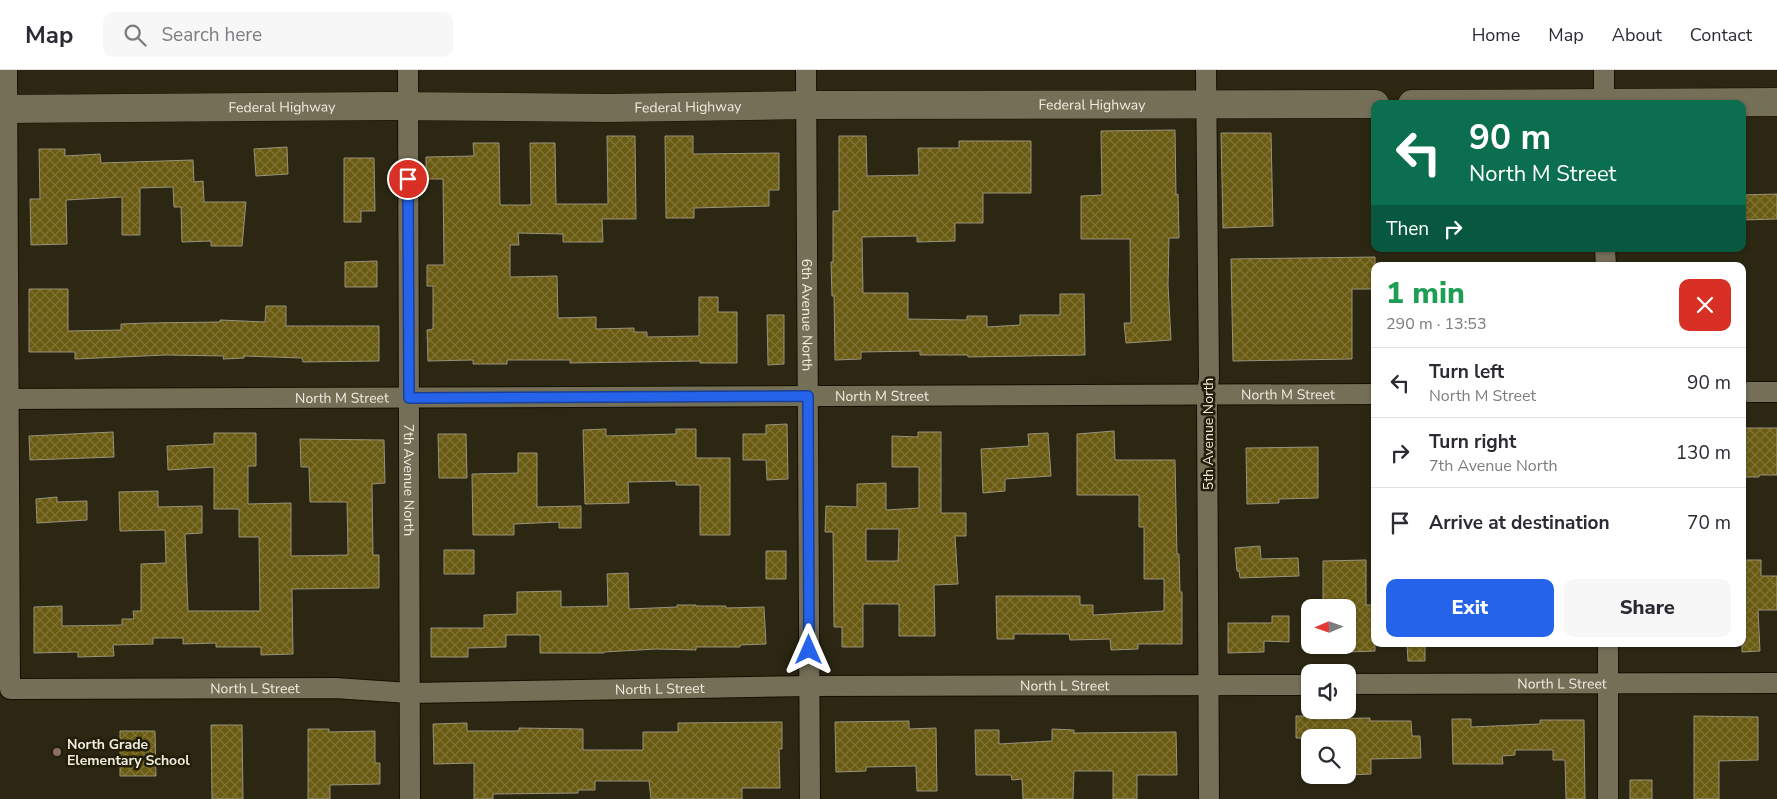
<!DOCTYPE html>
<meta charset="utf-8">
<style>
:root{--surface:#fff;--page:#f7f7f7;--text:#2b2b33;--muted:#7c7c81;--line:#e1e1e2;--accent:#2563eb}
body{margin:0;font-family:"Nunito Sans",sans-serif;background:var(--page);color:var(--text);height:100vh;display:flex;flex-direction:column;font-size:19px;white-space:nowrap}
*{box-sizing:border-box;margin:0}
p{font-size:16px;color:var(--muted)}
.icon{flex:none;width:28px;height:28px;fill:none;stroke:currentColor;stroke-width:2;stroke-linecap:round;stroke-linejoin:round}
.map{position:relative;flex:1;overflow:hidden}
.sheet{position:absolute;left:1371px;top:192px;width:375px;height:385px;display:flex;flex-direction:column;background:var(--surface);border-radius:10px;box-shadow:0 1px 4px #0004}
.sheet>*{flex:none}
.guide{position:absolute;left:1371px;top:30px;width:375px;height:152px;border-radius:10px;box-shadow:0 1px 4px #0004;background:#0b6e4f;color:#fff;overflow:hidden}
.needle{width:32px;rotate:268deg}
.tools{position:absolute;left:1301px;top:529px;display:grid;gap:10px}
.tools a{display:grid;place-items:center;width:55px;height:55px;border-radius:10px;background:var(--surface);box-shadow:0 1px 4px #0004;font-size:25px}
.pin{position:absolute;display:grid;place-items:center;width:42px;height:42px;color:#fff;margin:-21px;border:2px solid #fff;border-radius:50%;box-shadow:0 1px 5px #0007}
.me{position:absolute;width:55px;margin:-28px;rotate:0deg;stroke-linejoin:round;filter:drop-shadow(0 0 4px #0008)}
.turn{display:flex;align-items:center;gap:18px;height:105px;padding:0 15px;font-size:22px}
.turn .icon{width:65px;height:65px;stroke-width:2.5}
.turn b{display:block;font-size:35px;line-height:42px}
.then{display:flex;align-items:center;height:48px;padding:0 15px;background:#0003;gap:10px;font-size:19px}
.round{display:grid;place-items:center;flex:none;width:52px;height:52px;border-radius:10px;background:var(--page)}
.summary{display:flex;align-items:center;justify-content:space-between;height:85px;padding:0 15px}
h1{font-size:30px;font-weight:800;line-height:38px;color:#1e9e55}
.button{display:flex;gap:10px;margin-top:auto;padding:10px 15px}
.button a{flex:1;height:58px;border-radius:10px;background:var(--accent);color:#fff;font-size:20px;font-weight:800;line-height:58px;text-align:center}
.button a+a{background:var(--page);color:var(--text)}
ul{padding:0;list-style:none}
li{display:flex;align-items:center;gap:15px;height:70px;padding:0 15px;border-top:1px solid var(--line)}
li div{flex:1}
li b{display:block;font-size:19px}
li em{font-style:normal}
header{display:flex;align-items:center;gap:30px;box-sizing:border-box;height:70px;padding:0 25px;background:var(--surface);border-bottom:1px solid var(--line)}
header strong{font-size:24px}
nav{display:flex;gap:28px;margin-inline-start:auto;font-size:18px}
.search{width:350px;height:45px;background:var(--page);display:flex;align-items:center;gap:12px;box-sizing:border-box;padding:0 18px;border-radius:10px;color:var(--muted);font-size:19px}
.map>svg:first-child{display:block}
.building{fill:url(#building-cross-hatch);stroke:#98927a;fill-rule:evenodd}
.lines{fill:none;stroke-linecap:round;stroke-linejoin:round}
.street-casing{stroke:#151000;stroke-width:22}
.secondary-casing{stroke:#151000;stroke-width:29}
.street{stroke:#756f58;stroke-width:20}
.secondary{stroke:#756f58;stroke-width:28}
.route-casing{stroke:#184099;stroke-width:12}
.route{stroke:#2563eb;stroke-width:9}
.education-dot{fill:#8d6e63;stroke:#231e09;stroke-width:2}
.labels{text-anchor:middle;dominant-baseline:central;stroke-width:5;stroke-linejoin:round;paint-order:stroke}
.street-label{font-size:14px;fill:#efecdf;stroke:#231e09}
.poi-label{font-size:14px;font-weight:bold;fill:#efecdf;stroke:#231e09;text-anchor:start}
</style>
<header>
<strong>Map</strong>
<div class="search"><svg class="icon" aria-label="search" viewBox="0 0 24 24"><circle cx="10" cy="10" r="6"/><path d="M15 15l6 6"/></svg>Search here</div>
<nav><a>Home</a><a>Map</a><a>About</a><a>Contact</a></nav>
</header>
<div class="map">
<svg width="1777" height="729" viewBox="0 0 1777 729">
<defs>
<pattern id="building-cross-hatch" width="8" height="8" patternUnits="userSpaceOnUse" patternTransform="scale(1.25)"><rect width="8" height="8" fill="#6a5b13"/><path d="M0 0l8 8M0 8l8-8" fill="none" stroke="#807335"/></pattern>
</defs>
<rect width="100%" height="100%" fill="#2c2712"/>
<path class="building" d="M 1175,60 L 1176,125 L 1178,124 L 1179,168 L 1169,168 L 1168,215 L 1171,270 L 1126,273 L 1124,253 L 1131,253 L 1130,169 L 1081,169 L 1081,126 L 1102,125 L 1101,61 Z
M 1221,63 L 1271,63 L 1273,156 L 1223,158 Z
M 607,66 L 635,66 L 636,149 L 602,149 L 603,172 L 563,172 L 563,164 L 518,163 L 519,175 L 510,175 L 510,207 L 557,206 L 558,248 L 596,247 L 596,259 L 634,258 L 634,262 L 647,262 L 647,267 L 699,266 L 699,227 L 718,227 L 718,242 L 737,242 L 737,293 L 700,293 L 700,291 L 570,293 L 570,290 L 507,290 L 507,294 L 473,294 L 473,290 L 428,291 L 427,260 L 433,259 L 433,216 L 427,216 L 427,195 L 444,195 L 443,109 L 426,109 L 426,87 L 474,86 L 473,73 L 499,73 L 500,135 L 531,135 L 530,73 L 555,73 L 556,134 L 608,134 Z
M 665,66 L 693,66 L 693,84 L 779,83 L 779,120 L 769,120 L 769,136 L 694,138 L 694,148 L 666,148 Z
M 839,66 L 866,66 L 867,106 L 919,105 L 918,78 L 959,78 L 959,71 L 1031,71 L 1031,123 L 983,123 L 983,153 L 955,153 L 955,171 L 917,172 L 917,166 L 862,167 L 863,223 L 908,223 L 908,249 L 967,250 L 967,246 L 987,246 L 987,257 L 1020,255 L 1020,245 L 1060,245 L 1060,224 L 1084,224 L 1085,285 L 968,287 L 968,285 L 920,285 L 920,281 L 861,282 L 861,289 L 835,290 L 834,226 L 832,226 L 831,192 L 833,192 L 833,141 L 839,141 Z
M 287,77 L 288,104 L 256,106 L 254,79 Z
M 39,79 L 65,79 L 65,86 L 100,84 L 101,93 L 193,90 L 194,112 L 203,111 L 204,132 L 246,132 L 242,176 L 211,176 L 211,171 L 182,172 L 181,137 L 174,137 L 173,117 L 140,118 L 140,165 L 122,165 L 122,127 L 66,130 L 67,174 L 31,175 L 30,129 L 40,129 Z
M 344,88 L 374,88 L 375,141 L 361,141 L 361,152 L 344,152 Z
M 1777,124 L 1777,149 L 1742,150 L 1742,125 Z
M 1375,187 L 1375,219 L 1352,219 L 1352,289 L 1233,291 L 1231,189 Z
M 377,191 L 377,217 L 345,217 L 345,192 Z
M 29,219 L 68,219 L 68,261 L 121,260 L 121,254 L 148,253 L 220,252 L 220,250 L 265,252 L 266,236 L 286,236 L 286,256 L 379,256 L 379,291 L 303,292 L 302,288 L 244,286 L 244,288 L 223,289 L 224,286 L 166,285 L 75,289 L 75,282 L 29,282 Z
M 767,245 L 784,245 L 784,294 L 768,295 Z
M 787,354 L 788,409 L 767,410 L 766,390 L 743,390 L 743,364 L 766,364 L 766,355 Z
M 1742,358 L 1777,358 L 1777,405 L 1759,405 L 1759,407 L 1742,407 Z
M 606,359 L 606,366 L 676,364 L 676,359 L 696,359 L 696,388 L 730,388 L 730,465 L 700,465 L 700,415 L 676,415 L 676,411 L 628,412 L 629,433 L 585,434 L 583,360 Z
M 1114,361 L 1115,390 L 1175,390 L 1177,484 L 1179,484 L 1180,522 L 1182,522 L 1182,574 L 1138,574 L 1138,579 L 1111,580 L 1110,569 L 1070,570 L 1069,564 L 1014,564 L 1014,569 L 997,569 L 996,526 L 1080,526 L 1080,535 L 1093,535 L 1093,545 L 1164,541 L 1164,509 L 1144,509 L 1144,457 L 1139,457 L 1139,425 L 1077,425 L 1077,364 Z
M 113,362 L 114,387 L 30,390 L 29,366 Z
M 918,362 L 941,362 L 941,443 L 966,443 L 966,466 L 955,466 L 958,514 L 934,515 L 935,566 L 899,566 L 899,534 L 863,534 L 863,577 L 842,577 L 842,557 L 834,557 L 833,462 L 825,462 L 826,436 L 857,437 L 857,414 L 886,413 L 886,440 L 919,438 L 919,397 L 892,397 L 892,366 L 918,367 ZM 866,459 L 899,459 L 898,491 L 866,491 Z
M 214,363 L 256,363 L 256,396 L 248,396 L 248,434 L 291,433 L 291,486 L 348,485 L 347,432 L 310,432 L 309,397 L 301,397 L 300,369 L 384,370 L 385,413 L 372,414 L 373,485 L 379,485 L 379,518 L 292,519 L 293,584 L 261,585 L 261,577 L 216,577 L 216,573 L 183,574 L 183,568 L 153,568 L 153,574 L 113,575 L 114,586 L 78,587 L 78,582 L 34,583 L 34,537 L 62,536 L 62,556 L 122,555 L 122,549 L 134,549 L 133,541 L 141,541 L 141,494 L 166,493 L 165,460 L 120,461 L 119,422 L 158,421 L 158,437 L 202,436 L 202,463 L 185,464 L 188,541 L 260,541 L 259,467 L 239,467 L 239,439 L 214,439 L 214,397 L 168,400 L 167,376 L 214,374 Z
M 1048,363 L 1051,406 L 1005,409 L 1005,421 L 983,423 L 981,379 L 1029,376 L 1028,364 Z
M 438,364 L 466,364 L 467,408 L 439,408 Z
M 1318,377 L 1318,428 L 1279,429 L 1279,433 L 1247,434 L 1246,378 Z
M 518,383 L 537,383 L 537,437 L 581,436 L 581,458 L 559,458 L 559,452 L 514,454 L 514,465 L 473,465 L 472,404 L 518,403 Z
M 57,427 L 57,432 L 87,431 L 87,450 L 37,453 L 36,429 Z
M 1260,476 L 1261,489 L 1298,488 L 1299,506 L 1240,508 L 1239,501 L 1237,501 L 1235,478 Z
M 444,480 L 474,480 L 474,504 L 444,504 Z
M 766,481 L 786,481 L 786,509 L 766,509 Z
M 1366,490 L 1366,535 L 1375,535 L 1375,581 L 1348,582 L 1348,538 L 1323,538 L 1323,491 Z
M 1742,490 L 1761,490 L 1761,506 L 1777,506 L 1777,540 L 1758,540 L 1760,581 L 1742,582 Z
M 628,503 L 629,539 L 677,537 L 677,535 L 696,535 L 696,536 L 726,536 L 726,538 L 764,537 L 766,574 L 740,575 L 740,577 L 696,577 L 696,580 L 656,579 L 604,582 L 604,583 L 540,583 L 540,565 L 506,565 L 506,577 L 468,578 L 468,587 L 431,587 L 431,558 L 484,558 L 484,545 L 517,544 L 517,522 L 561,521 L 561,537 L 608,536 L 607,504 Z
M 1272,546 L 1289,546 L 1289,572 L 1264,571 L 1264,582 L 1228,583 L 1228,553 L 1272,553 Z
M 1407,574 L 1425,574 L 1425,591 L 1408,591 Z
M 1296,646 L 1314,646 L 1314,649 L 1370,648 L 1370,651 L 1411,651 L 1412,666 L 1420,666 L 1421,688 L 1371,689 L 1371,704 L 1348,705 L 1348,668 L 1296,668 Z
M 1694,646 L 1758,647 L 1758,690 L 1719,691 L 1719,729 L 1694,729 Z
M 1452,649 L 1471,649 L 1471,657 L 1540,654 L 1540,650 L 1584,650 L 1585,729 L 1566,729 L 1565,690 L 1553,690 L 1553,680 L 1515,680 L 1515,685 L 1502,686 L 1503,694 L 1453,694 Z
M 909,651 L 909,659 L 936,658 L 937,721 L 917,721 L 916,696 L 866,697 L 866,701 L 836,702 L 835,652 Z
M 782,652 L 782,679 L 779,679 L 780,718 L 742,718 L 742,729 L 651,729 L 649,711 L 595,711 L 595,720 L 578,720 L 578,723 L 493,724 L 493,729 L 474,729 L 474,693 L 434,694 L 433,654 L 467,653 L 467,661 L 519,661 L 519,658 L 583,659 L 583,680 L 643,680 L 643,662 L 678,662 L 678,653 Z
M 211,655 L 242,655 L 243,729 L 212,729 Z
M 308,659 L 329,659 L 329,662 L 375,661 L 375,693 L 380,693 L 380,714 L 330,715 L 330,729 L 308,729 Z
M 1052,659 L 1074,660 L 1074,663 L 1176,662 L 1177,705 L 1137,705 L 1137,729 L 1113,729 L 1113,701 L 1074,701 L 1073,729 L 1023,729 L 1022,709 L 1012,710 L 1011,705 L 976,705 L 975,660 L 999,660 L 999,674 L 1052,671 Z
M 120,661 L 155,661 L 156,706 L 120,706 Z
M 1630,710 L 1652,710 L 1652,729 L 1630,729 Z"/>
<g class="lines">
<g class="street-casing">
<g id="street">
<path id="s1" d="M 7,0 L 10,619 L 335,618 L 409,623 L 809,616 L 1310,615"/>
<path id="s2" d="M 408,0 L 410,729"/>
<path id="s3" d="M 806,0 L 810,729"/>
<path d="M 1206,0 L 1209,308 L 1207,325 L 1209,729"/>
<path d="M 1604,34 L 1604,0"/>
<path d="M 1605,179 L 1606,196"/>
<path d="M 1742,322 L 1777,322"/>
<path id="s4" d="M 0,329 L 1375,324"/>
<path d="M 1608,574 L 1608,729"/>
<path id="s5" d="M 1348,614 L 1777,613"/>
</g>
</g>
<g class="secondary-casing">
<g id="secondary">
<path d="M 1412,34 L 1777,32"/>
<path id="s6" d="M 0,39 L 390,36 L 608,38 L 806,35 L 1375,34"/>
</g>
</g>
<use href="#street" class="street"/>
<use href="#secondary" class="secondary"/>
</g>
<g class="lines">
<g class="route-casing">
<path id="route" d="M 408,109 L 409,328 L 808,326 L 809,580"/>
</g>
<use href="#route" class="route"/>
</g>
<circle class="education-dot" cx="57" cy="682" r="5"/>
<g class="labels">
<g class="street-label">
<text stroke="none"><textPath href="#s6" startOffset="1092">Federal Highway</textPath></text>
<text stroke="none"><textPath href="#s6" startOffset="282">Federal Highway</textPath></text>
<text stroke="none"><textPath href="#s6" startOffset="688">Federal Highway</textPath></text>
<text stroke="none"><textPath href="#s3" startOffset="245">6th Avenue North</textPath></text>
<text stroke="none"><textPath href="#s4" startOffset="1288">North M Street</textPath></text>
<text stroke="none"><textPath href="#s4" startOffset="882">North M Street</textPath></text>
<text stroke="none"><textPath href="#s4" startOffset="342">North M Street</textPath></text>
<text transform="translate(1208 364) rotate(-90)">5th Avenue North</text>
<text stroke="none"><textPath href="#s2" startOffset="410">7th Avenue North</textPath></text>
<text stroke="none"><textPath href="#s5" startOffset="214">North L Street</textPath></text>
<text stroke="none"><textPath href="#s1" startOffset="1674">North L Street</textPath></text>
<text stroke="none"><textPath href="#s1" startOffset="864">North L Street</textPath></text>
<text stroke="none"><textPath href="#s1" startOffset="1269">North L Street</textPath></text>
</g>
<g class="poi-label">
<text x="67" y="674">North Grade<tspan x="67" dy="16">Elementary School</tspan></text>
</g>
</g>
</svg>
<div class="tools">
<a><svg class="needle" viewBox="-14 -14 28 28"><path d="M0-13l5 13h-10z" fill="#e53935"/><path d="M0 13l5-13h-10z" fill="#7c7c81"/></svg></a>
<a><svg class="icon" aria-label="sound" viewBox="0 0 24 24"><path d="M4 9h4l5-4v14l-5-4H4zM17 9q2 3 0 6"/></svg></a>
<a><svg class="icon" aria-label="search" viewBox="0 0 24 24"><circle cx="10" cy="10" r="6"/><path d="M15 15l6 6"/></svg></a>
</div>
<div class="pin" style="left:408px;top:109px;background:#d93025"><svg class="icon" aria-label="arrive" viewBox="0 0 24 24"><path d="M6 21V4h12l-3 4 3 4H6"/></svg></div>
<svg class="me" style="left:809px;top:580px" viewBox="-20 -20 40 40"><path d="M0-17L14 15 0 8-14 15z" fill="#2563eb" stroke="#fff" stroke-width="4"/></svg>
<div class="guide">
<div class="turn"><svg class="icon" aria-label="left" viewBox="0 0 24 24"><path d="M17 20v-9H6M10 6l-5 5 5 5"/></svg><div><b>90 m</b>North M Street</div></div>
<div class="then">Then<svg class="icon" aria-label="right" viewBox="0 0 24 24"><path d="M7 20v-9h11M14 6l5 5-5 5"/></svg></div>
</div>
<section class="sheet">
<div class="summary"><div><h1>1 min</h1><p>290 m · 13:53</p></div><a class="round" style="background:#d93025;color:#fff"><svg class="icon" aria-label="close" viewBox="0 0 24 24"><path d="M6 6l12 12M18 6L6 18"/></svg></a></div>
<ul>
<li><svg class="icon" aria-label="left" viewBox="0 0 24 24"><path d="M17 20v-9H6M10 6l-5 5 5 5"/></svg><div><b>Turn left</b><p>North M Street</p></div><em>90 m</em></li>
<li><svg class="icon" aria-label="right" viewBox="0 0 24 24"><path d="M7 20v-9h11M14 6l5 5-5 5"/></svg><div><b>Turn right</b><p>7th Avenue North</p></div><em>130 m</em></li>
<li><svg class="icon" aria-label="arrive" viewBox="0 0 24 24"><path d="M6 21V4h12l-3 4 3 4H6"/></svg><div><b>Arrive at destination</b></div><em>70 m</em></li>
</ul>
<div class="button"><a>Exit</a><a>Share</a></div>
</section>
</div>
